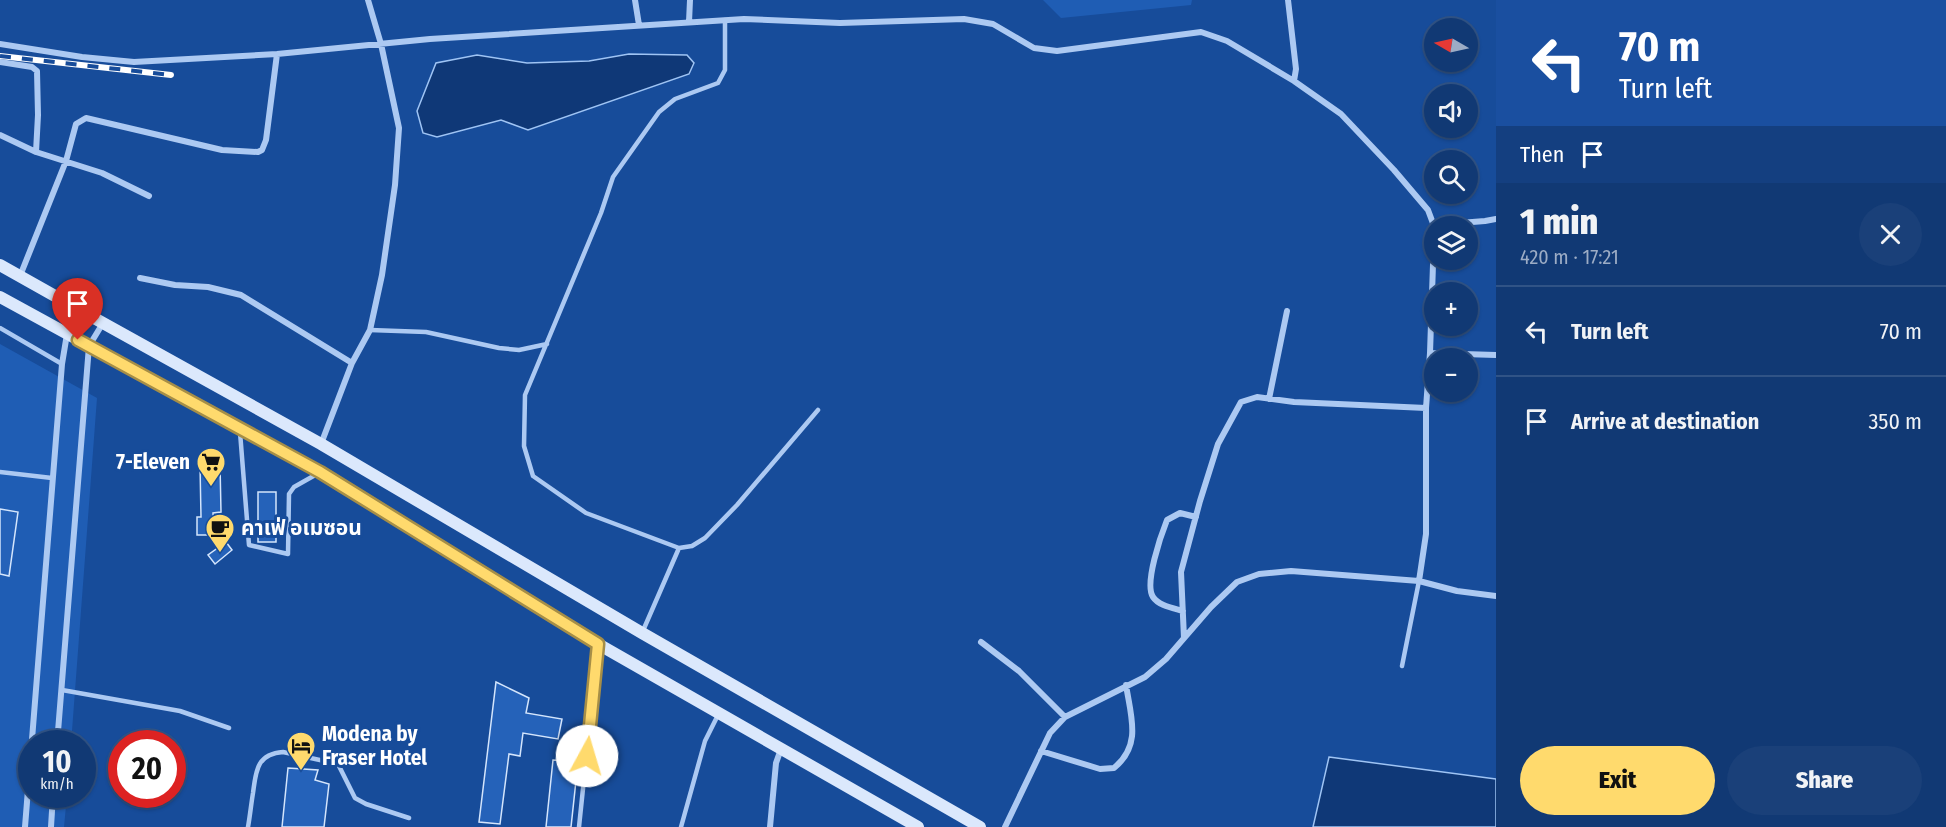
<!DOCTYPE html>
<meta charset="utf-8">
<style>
:root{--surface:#113974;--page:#1a4079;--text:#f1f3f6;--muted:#9cacc5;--line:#305386;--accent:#ffda6d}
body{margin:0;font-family:"Fira Sans Condensed","Noto Sans Thai",sans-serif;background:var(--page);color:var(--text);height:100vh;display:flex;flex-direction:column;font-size:22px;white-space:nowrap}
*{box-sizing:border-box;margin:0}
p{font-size:20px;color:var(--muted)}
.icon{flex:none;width:33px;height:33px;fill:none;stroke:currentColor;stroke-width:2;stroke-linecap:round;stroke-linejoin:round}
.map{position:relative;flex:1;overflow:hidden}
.side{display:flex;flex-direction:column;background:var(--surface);width:450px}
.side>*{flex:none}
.guide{background:#1a4fa0;color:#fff;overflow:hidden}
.needle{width:39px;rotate:279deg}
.fabs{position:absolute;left:1424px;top:18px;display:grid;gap:12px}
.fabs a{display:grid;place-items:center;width:54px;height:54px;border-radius:50%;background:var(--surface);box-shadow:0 2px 4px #0004,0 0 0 2px var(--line);font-size:30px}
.speed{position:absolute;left:18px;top:730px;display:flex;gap:12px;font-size:30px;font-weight:700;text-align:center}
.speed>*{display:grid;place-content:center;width:78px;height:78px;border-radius:50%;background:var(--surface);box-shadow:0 2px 4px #0004,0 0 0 2px var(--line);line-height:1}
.speed small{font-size:15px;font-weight:400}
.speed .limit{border:9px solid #d22;background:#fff;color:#111}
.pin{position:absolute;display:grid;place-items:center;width:51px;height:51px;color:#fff;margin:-62px -26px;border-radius:50% 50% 50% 0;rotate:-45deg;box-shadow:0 0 6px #0007}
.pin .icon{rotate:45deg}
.me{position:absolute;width:66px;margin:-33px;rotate:6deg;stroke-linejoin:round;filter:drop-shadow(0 0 4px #0008)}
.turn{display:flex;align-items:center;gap:21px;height:126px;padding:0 24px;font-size:27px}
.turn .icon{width:78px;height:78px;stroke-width:2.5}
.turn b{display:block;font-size:42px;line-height:51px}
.then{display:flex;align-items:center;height:57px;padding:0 24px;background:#0003;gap:12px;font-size:22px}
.round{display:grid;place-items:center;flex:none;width:63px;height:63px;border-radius:32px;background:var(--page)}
.overview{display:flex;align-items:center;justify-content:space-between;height:102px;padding:0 24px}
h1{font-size:36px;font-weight:800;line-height:45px}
.action{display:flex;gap:12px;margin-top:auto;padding:12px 24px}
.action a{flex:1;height:69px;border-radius:36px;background:var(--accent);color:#111;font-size:24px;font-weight:800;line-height:69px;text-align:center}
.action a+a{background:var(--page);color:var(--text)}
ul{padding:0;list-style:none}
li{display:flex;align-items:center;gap:18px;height:90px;padding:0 24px;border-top:2px solid var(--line)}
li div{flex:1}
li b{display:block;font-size:22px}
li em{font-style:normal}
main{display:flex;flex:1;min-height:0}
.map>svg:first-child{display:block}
.green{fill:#1f5db4}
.water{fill:#0f3877;stroke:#9fc4f4;stroke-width:1.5}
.building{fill:#2562b9;stroke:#d4e5fc;stroke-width:1.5}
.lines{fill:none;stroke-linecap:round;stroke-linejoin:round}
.service{stroke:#acc9f2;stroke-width:4.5}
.minor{stroke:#acc9f2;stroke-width:6}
.secondary{stroke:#dbe8fc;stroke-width:12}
.rail-casing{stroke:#fff;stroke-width:6}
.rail{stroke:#174c9a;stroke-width:4;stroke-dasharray:11;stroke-linecap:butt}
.route-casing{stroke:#a68e47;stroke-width:15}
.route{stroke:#ffda6d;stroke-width:10}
.labels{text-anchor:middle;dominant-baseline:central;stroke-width:6;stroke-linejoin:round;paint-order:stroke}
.poi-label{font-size:21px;font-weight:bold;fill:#fff;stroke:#174c9a;text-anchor:start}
</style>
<main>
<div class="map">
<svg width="1496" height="827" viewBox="0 0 1496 827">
<rect width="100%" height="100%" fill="#174c9a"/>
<path class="green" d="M 1043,0 L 1192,0 L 1191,5 L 1061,18 Z
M 0,344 L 97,398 L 71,744 L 32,744 L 32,795 L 67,795 L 64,827 L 0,827 Z"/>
<path class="water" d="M 629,54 L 687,55 L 694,63 L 689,74 L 528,130 L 501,120 L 437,137 L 423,133 L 417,111 L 436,63 L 477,55 L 527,63 L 589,61 Z
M 1329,757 L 1496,779 L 1496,827 L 1313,827 Z"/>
<path class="building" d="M 220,464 L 221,512 L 213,513 L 214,535 L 197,535 L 197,517 L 201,517 L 200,465 Z
M 258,492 L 276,492 L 276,542 L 258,542 Z
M 0,509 L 18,512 L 9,576 L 0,574 Z
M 226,542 L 232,550 L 215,564 L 208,555 Z
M 496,682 L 529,698 L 526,713 L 562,719 L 558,739 L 523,733 L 520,756 L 509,754 L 500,824 L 479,822 Z
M 553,760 L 578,762 L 571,827 L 546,827 Z
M 288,768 L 318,770 L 315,780 L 329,784 L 324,827 L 282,827 Z"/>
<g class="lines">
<path class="service" d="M 725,20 L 725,70 L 718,83 L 675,99 L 659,112 L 613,177 L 601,213 L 525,395 L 524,446 L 533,476 L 586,513 L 679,548 L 692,546 L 705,538 L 737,505 L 818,410
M 0,328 L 62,364
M 370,330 L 426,332 L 499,348 L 519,350 L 547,344
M 240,432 L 249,545 L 288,554 L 289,494 L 294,487 L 317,474
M 0,472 L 52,478
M 642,633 L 679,548
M 1402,666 L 1419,581
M 62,690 L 180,711 L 229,728
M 248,827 C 250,816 251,805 253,793 C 256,772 256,754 283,752 L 338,764 L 355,798 L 366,804 L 409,818
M 579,827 L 598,645
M 681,827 L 705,741 L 719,713"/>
<path class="minor" d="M 635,0 L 639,25
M 1288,0 L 1296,69 L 1294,81
M 689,22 L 690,0
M 0,44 L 82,57 L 134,62 L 277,54 L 430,39 L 744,19 L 840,23 L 964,19 L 993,24 L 1034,48 L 1057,51 L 1201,32 L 1227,41 L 1294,81 L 1341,114 L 1394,170 L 1428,210 L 1434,226
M 0,62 L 32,67 L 37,71 L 38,115 L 36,152
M 0,135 L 36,152 L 102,173 L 149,196
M 1434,225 L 1485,221 L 1496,219
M 20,276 L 66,161 L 76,124 L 86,118 L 222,150 L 258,152 L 262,150 L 266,140 L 277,54
M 140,278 L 175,285 L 208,287 L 241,295 L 352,363
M 1430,353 L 1496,355
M 1269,399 L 1287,311
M 321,444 L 352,363 L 370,330 L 382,275 L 395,185 L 399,128 L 381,44 L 368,0
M 1419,581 L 1426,534 L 1426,408 L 1430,353 L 1434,235
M 1183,611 C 1173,608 1159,606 1153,597 C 1144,584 1161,535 1167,520 L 1180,513 L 1196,517
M 1184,638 L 1181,572 L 1200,501 L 1218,444 L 1241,402 L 1257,397 L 1294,402 L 1426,408
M 981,642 L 1019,671 L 1065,717
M 57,744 L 89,346 L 103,323
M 1041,751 L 1100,769 L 1114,768 C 1142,745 1131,717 1126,685
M 25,827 L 62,364 L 67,334 L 79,310
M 51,827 L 53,795
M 770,827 L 776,763 L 781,749
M 1005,827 L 1050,733 L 1065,717 L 1145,677 L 1166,659 L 1211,607 L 1237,582 L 1259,574 L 1291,571 L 1419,581 L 1457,591 L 1496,596"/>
<path class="secondary" d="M 0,265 L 103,323 L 321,444 L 642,633 L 980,827
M 0,297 L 320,472 L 598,644 L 918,827"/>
<g class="rail-casing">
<path id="rail" d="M 0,56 L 171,75"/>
</g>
<use href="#rail" class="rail"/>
</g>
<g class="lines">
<g class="route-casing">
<path id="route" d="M 78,340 L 320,472 L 598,644 L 587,756"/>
</g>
<use href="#route" class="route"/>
</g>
<defs>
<g id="supermarket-pin" transform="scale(1.5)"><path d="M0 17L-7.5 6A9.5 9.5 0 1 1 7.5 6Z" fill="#ffda6d" stroke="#174c9a"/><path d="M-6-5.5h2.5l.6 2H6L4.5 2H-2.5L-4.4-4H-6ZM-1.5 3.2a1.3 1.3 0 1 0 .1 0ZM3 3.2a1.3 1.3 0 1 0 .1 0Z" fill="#111"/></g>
<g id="cafe-pin" transform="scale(1.5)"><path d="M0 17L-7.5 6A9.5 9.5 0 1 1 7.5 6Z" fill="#ffda6d" stroke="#174c9a"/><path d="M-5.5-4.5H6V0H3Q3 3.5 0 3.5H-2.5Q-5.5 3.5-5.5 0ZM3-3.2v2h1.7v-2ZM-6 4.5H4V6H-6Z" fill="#111"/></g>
<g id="hotel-pin" transform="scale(1.5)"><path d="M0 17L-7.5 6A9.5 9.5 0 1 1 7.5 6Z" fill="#ffda6d" stroke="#174c9a"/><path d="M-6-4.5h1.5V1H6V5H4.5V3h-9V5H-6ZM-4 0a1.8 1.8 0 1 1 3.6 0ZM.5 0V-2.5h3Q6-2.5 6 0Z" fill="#111"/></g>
</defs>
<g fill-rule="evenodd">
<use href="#supermarket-pin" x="211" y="462"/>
<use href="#cafe-pin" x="220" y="528"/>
<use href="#hotel-pin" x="301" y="746"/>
</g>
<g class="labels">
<g class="poi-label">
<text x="190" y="462" text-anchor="end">7-Eleven</text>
<text x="241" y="528">คาเฟ่ อเมซอน</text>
<text x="322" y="734">Modena by<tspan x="322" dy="24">Fraser Hotel</tspan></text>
</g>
</g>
</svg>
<div class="fabs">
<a><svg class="needle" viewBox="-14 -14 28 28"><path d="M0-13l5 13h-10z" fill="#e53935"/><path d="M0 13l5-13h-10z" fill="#9cacc5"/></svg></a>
<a><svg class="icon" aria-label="sound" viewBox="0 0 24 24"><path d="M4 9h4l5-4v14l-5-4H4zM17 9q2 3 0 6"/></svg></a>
<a><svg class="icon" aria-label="search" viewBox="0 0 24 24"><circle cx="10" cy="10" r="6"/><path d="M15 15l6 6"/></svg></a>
<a><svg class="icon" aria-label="layers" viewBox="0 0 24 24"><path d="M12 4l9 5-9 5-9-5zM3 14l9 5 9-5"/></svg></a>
<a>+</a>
<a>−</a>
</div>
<div class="speed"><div>10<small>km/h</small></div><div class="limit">20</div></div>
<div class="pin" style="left:78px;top:340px;background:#d93025"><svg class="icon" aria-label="arrive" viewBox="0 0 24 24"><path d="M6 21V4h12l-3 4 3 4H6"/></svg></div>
<svg class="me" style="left:587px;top:756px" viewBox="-20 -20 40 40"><circle r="19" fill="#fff"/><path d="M0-13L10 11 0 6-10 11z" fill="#ffda6d"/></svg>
</div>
<section class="side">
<div class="guide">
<div class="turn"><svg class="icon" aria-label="left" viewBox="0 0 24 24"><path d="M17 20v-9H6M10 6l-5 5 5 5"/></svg><div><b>70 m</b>Turn left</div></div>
<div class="then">Then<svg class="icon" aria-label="arrive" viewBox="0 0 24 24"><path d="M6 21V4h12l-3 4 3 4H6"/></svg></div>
</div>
<div class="overview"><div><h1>1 min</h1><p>420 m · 17:21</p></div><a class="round"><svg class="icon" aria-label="close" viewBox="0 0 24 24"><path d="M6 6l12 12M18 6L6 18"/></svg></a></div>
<ul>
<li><svg class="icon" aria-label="left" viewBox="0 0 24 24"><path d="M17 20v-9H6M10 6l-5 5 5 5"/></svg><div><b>Turn left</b></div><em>70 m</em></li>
<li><svg class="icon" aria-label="arrive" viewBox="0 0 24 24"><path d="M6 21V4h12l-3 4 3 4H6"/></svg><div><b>Arrive at destination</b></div><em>350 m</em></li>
</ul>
<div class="action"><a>Exit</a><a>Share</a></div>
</section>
</main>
